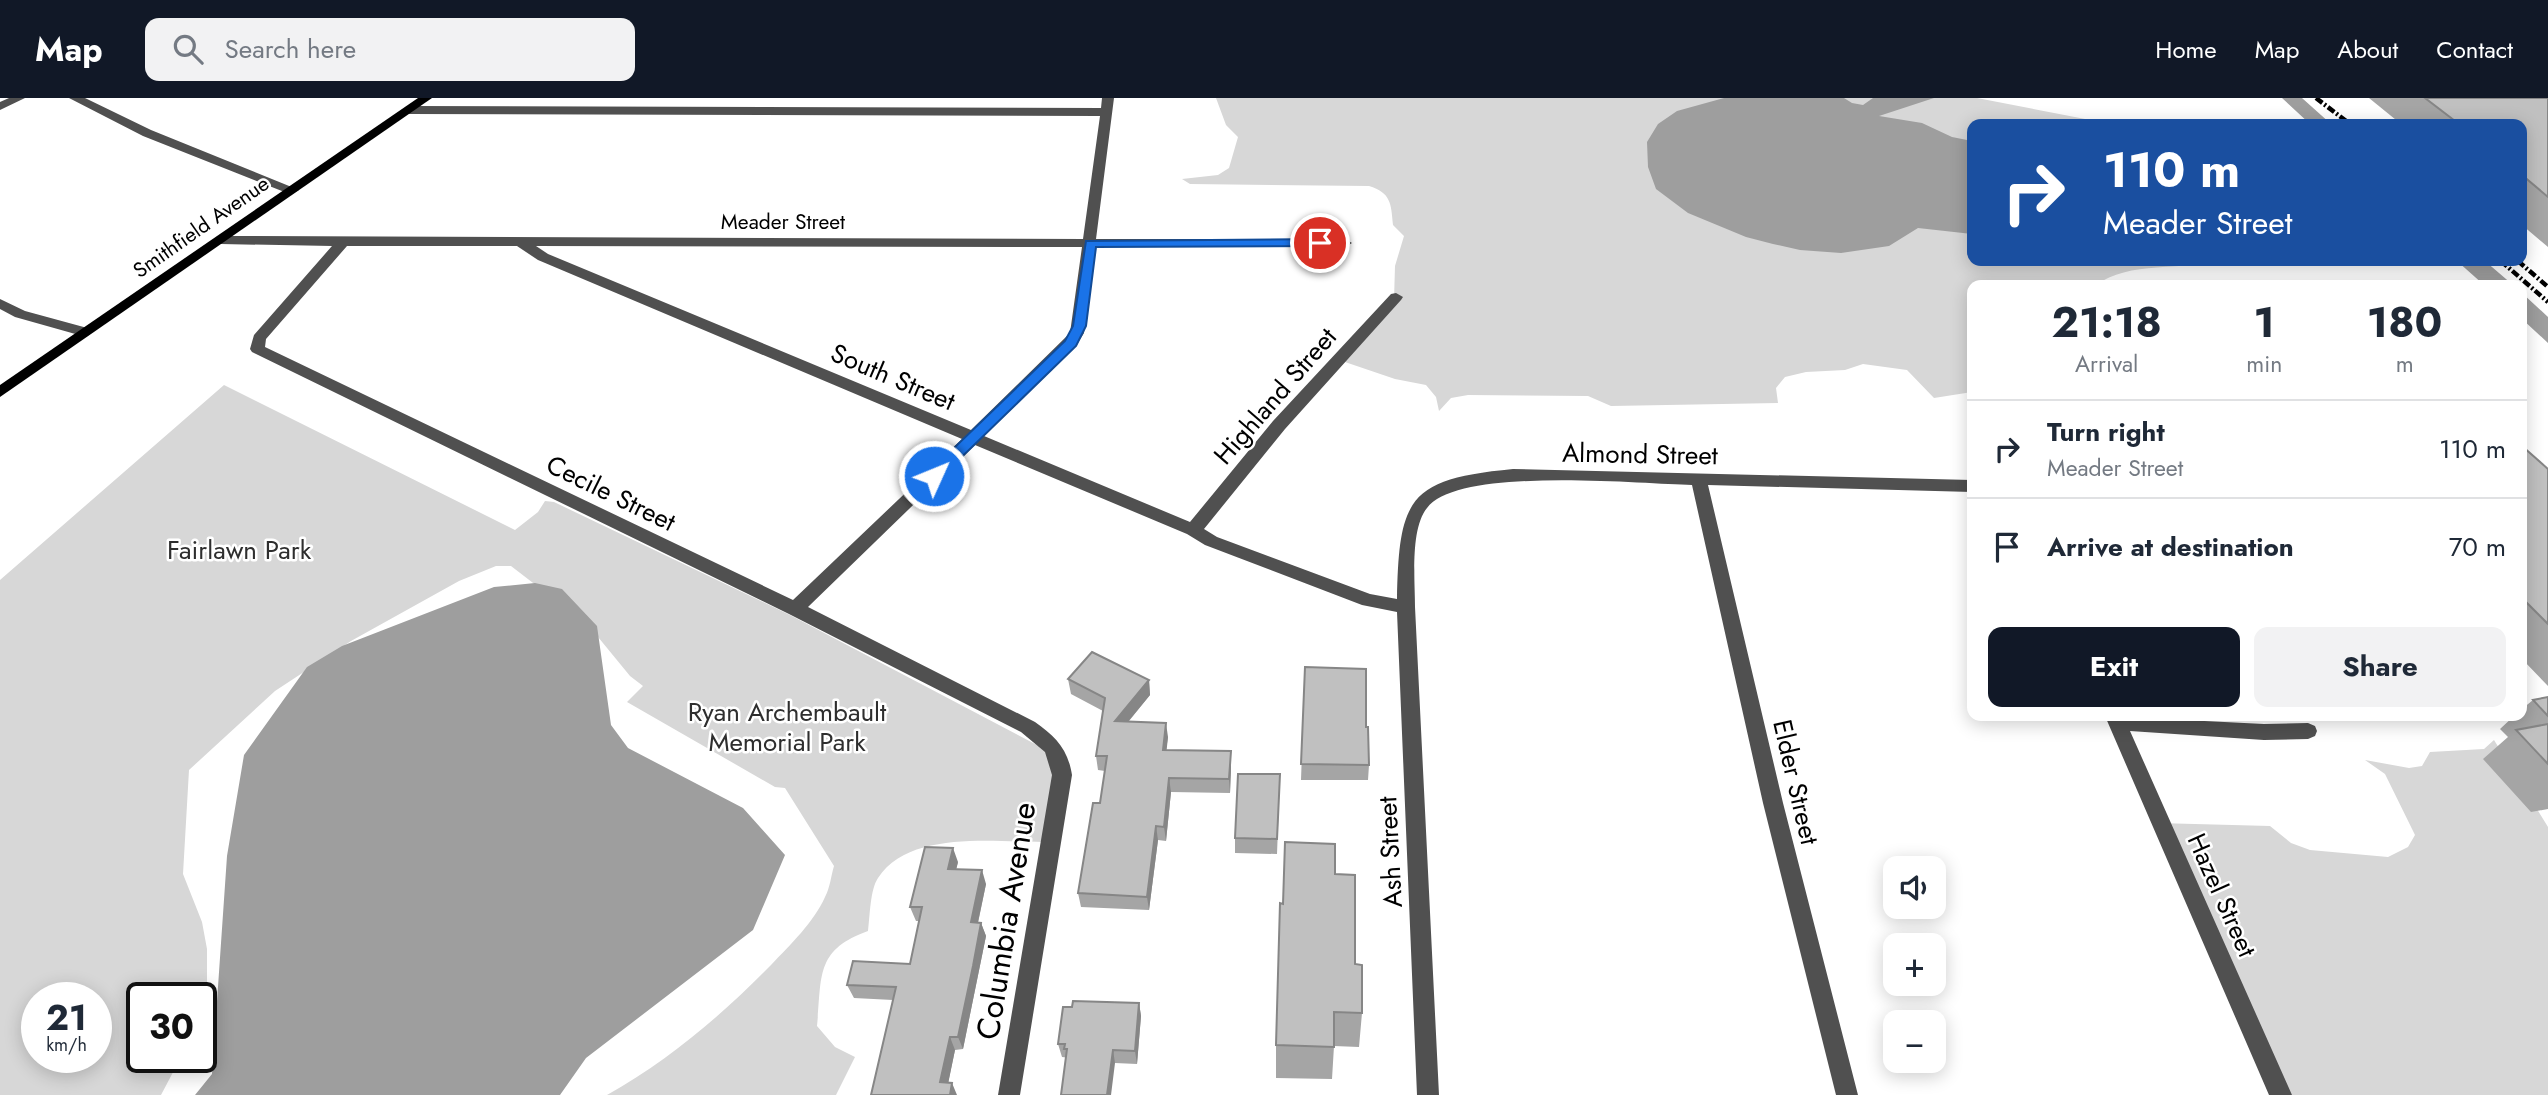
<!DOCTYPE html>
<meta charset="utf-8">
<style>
:root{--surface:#fff;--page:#f2f2f3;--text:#1f2937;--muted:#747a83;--line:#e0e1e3;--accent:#111827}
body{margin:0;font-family:Jost,sans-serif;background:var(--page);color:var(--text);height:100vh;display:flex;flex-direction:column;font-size:26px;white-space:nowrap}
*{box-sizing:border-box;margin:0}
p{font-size:23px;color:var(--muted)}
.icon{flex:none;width:38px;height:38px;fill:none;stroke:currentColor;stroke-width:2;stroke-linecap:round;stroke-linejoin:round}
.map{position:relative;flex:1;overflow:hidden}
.sheet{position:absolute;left:1967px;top:182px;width:560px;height:441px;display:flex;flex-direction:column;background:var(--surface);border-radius:14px;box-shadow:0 4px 18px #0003}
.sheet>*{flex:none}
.top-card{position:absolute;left:1967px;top:21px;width:560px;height:147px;border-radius:14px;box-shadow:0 4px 18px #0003;background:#1a4fa0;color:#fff;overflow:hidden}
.controls{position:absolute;left:1883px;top:758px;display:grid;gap:14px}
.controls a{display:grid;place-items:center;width:63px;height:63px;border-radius:14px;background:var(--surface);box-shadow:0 4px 18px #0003;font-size:35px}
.speed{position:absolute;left:21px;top:884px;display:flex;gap:14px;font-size:35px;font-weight:700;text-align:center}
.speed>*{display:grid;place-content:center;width:91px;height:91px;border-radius:50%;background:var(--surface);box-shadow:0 4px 18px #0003;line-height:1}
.speed small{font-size:18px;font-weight:400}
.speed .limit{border:4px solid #111;border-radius:10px;background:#fff;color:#111}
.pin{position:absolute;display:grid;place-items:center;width:60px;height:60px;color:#fff;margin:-30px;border:4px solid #fff;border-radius:50%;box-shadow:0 2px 7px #0007}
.me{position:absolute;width:77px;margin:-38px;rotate:46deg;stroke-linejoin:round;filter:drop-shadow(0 0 5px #0008)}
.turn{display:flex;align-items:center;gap:24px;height:147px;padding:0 21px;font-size:32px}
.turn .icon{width:91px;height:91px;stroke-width:2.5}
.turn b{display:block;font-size:49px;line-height:60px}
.eta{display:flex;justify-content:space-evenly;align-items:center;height:119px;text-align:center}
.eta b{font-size:42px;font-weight:700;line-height:49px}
.button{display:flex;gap:14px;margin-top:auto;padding:14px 21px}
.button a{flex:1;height:80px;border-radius:14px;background:var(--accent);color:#fff;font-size:28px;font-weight:700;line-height:80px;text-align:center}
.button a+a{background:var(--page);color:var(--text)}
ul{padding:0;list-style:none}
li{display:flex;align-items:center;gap:21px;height:98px;padding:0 21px;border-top:2px solid var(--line)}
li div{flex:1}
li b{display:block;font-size:26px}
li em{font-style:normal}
header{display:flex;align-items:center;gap:42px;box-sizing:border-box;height:98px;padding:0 35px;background:var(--accent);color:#fff}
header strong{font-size:33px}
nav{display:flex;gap:38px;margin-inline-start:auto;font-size:24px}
.search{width:490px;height:63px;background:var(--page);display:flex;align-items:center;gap:18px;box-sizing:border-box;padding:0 24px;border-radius:14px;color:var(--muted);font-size:26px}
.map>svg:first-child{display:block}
.green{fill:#d7d7d7;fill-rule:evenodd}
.water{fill:#9e9e9e}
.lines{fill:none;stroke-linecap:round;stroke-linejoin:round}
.minor{fill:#505050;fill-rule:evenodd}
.major{fill:#000;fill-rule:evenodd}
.rail{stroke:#000;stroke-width:4.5;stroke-dasharray:8 2.5 2 2.5;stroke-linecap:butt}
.wall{fill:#a5a5a5}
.shaded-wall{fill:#868686}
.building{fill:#c0c0c0;stroke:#868686;stroke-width:2}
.route{fill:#1a73e8;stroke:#114b97;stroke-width:2}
.labels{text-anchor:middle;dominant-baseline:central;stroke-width:5;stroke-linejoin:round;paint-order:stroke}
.far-street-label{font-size:21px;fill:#000;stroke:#fff}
.street-label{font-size:26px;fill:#000;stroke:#fff}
.park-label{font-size:26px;fill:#2e2e2e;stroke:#fff}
.near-street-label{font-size:32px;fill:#000;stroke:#fff}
</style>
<header>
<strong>Map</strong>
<div class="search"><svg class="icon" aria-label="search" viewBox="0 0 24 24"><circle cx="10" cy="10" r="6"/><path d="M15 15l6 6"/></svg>Search here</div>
<nav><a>Home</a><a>Map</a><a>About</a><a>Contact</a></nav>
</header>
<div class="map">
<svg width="2548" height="997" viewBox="0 0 2548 997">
<rect width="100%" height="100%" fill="#fff"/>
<path class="green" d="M 1216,0 L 1977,0 L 2111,26 L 1972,26 L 1972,163 L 2223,163 C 2186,172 2126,163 2097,187 L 1972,187 L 1972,294 L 1934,300 L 1907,272 L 1863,266 L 1845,272 L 1806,274 L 1785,279 L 1776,290 L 1778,305 L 1611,308 L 1588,298 L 1468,297 L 1451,300 L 1439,313 L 1436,299 L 1426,287 L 1395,281 L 1342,263 L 1394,202 L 1395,168 L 1404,138 L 1393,127 C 1391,105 1391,95 1369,88 L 1190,86 L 1182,81 L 1218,77 L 1229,70 L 1238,39 L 1226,27 Z
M 224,287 L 515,432 L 538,414 L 545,403 L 554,404 L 790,517 L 1056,657 L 1043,744 C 994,744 909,732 878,780 C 870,792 870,818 868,833 C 815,852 822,878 817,928 L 835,949 L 855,959 L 836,997 L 607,997 C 668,963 722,917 771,867 C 790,847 814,824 825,799 C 830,790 831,778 834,768 L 785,690 L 775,689 L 627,604 L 643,588 L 630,578 L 589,528 L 511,468 L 496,468 L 459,483 L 351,543 L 275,593 L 189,672 L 183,776 L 202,824 L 207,851 L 207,900 L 201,915 L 201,900 L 142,900 L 142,959 L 181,959 L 161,997 L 0,997 L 0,482 ZM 37,900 L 96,900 L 96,959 L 37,959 Z
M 2494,642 L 2548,729 L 2548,997 L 2281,997 L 2157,725 L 2270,728 L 2291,745 L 2310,752 L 2388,759 L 2408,749 L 2415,737 L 2385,676 L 2365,662 L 2409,670 L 2422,668 L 2430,654 L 2484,651 Z"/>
<path class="water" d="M 1724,0 L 1844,0 L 1852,5 L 1863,7 L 1873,0 L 1934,0 L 1879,18 L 1922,25 L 1952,39 L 1972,43 L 1972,136 L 1918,130 L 1889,148 L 1841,155 L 1800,152 L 1773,146 L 1746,139 L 1688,115 L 1656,91 L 1648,69 L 1647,44 L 1658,26 L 1677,13 Z
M 2282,0 L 2302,0 L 2331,26 L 2310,26 Z
M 2457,163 L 2485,163 L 2513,187 L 2484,187 Z
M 2522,195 L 2548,219 L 2548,245 L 2522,221 Z
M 535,485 L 562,491 L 597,528 L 611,627 L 628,650 L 743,710 L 785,757 L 753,832 L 586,960 L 560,997 L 195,997 L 212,976 L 227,758 L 244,657 L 307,569 L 342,548 L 494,489 Z"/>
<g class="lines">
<path class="minor" d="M 9,0 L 25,0 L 0,12 L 0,4 Z
M 69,0 L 85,0 L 151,32 L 299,92 L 292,96 L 287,95 L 143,38 Z
M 1102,0 L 1114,0 L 1096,141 L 1345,141 L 1352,145 L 1345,149 L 1095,149 L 1084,235 L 1076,248 L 984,338 L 1190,424 L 1273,323 L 1391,196 L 1396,195 L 1403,199 L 1401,202 L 1285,331 L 1204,431 L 1217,439 L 1370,496 L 1397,501 C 1399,399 1409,381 1513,371 L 1972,382 L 1972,394 L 1708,387 L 1783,705 L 1858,997 L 1836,997 L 1763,705 L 1692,387 C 1639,386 1458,368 1427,410 C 1410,431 1415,482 1415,509 L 1439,997 L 1417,997 L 1397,514 L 1362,507 L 1205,447 L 1187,436 L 975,347 L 808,509 L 1035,624 C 1055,638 1068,651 1072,677 L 1020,997 L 998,997 L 1052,677 L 1045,654 L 1021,634 L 789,516 L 252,254 L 250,251 L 254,237 L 332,148 L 221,146 L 214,142 L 221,138 L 1083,141 L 1100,18 L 409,16 L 403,12 L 409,8 L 1101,10 ZM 347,148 L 517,148 L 538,162 L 962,341 L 793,502 L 265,249 L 266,241 ZM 536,148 L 1082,149 L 1070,235 L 971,332 L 548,156 Z
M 0,201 L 25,213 L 91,231 L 93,234 L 86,239 L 15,219 L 0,211 Z
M 2105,618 L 2264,626 L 2308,625 L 2315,628 L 2317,633 L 2315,638 L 2308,641 L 2264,642 L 2130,633 L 2292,997 L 2269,997 Z"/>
<path class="major" d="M 418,0 L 432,0 L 0,299 L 0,287 Z"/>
<path class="rail" d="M 2316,0 L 2350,26
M 2501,163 L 2548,204
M 2518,163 L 2548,189"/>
</g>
<path class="wall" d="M 2369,0 L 2548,0 L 2548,149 L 2522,127 L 2522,26 L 2401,26 Z
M 2522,348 L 2548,371 L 2548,588 L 2522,561 Z
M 1305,569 L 1369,667 L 1368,682 L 1301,682 Z
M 1068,581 L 1149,582 L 1150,597 L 1129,623 L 1168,639 L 1166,652 L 1231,668 L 1230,695 L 1171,694 L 1166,743 L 1158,742 L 1149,812 L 1081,809 L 1078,795 L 1100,705 L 1105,673 L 1098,672 L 1096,658 L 1103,613 L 1071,596 Z
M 2548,599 L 2548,711 L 2531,714 L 2483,661 L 2508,639 L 2500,631 L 2514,618 L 2522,618 L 2522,611 L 2533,602 Z
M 1280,676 L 1277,756 L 1235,755 L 1235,740 Z
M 958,764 L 956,771 L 986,786 L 978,825 L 981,825 L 986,838 L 963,951 L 955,952 L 948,985 L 871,997 L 893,902 L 854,900 L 847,887 L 910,866 L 919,823 L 916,823 L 910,809 Z
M 1335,776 L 1355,866 L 1362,915 L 1359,949 L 1334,948 L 1332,981 L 1276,980 L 1276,947 Z
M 1139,905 L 1141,918 L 1137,966 L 1115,965 L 1062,959 L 1058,946 Z"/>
<path class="shaded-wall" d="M 1149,582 L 1150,597 L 1117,637 L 1115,623 Z
M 1166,625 L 1168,639 L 1165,667 L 1163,652 Z
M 1231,653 L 1231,668 L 1230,695 L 1229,681 Z
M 1169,680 L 1171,694 L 1166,743 L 1164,729 Z
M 1156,728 L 1158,742 L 1149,812 L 1147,799 Z
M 953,750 L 958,764 L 953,785 L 948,771 Z
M 982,772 L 986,786 L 975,838 L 971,824 Z
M 981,825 L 986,838 L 963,951 L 958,939 Z
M 1139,905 L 1141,918 L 1137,966 L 1135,953 Z
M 950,939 L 955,952 L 946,996 L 940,984 Z
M 1113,952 L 1115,965 L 1111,997 L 1107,997 Z
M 952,985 L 957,997 L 950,997 Z"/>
<path class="building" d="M 2425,0 L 2548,0 L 2548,99 L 2522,77 L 2522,26 L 2459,26 Z
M 2522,348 L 2548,371 L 2548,526 L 2522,500 Z
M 1092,554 L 1149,582 L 1115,623 L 1166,625 L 1163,652 L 1231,653 L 1229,681 L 1169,680 L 1164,729 L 1156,728 L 1147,799 L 1078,795 L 1093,705 L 1100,705 L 1107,658 L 1096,658 L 1105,600 L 1068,581 Z
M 1305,569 L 1366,571 L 1366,629 L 1368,629 L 1369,667 L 1301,666 Z
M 2548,599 L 2548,618 L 2533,602 Z
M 2548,626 L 2548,666 L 2516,632 Z
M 1238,676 L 1280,676 L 1277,741 L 1235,740 Z
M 1285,744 L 1335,746 L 1335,776 L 1355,777 L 1355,866 L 1362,867 L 1362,915 L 1334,914 L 1334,949 L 1276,947 L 1280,805 L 1283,806 Z
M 925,749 L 953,750 L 948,771 L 982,772 L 971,824 L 981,825 L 973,868 L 958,939 L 950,939 L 940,984 L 952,985 L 950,997 L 871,997 L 896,889 L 847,887 L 853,863 L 910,866 L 922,809 L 910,809 Z
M 1073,903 L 1139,905 L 1135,953 L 1113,952 L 1107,997 L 1061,997 L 1067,951 L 1064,951 L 1065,946 L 1058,946 L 1063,909 L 1072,909 Z"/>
<path class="route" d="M 1320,141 L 1324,142 L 1324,148 L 1096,149 L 1086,228 L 1076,248 L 939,381 L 929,381 L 927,378 L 929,374 L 1065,243 L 1073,228 L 1086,143 Z"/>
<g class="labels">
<g class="far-street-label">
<text x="783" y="124">Meader Street</text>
<text transform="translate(201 129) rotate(-35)">Smithfield Avenue</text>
</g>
<g class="street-label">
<text transform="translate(893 279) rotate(23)">South Street</text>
<text transform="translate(1275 298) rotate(-49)">Highland Street</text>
<text transform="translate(1640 356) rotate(1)">Almond Street</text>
<text transform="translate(611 395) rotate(26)">Cecile Street</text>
<text transform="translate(1796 684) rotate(77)">Elder Street</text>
<text transform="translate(1390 754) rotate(-93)">Ash Street</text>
<text transform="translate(2222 797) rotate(66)">Hazel Street</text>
</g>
<g class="park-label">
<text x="239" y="452">Fairlawn Park</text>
<text x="787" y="614">Ryan Archembault<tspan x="787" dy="30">Memorial Park</tspan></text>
</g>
<g class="near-street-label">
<text transform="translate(1006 823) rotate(-81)">Columbia Avenue</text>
</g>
</g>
</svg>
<div class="controls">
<a><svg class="icon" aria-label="sound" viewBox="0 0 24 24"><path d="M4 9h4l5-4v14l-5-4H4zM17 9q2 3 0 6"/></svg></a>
<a>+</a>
<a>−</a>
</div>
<div class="speed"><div>21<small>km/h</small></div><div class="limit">30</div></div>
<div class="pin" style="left:1320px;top:145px;background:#d93025"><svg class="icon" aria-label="arrive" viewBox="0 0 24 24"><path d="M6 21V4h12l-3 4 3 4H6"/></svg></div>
<svg class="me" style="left:934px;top:378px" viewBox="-20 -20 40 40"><circle r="17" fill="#1a73e8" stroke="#fff" stroke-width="3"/><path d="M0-11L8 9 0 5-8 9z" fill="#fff"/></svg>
<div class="top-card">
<div class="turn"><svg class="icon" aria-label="right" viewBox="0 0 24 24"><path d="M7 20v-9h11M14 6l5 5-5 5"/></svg><div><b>110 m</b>Meader Street</div></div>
</div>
<section class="sheet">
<div class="eta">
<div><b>21:18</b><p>Arrival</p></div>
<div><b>1</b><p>min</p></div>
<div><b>180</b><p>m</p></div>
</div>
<ul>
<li><svg class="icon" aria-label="right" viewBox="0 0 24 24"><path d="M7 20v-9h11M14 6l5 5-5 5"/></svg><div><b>Turn right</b><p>Meader Street</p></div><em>110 m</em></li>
<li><svg class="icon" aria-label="arrive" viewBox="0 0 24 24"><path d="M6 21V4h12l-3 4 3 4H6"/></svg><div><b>Arrive at destination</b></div><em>70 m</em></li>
</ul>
<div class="button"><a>Exit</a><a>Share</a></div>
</section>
</div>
